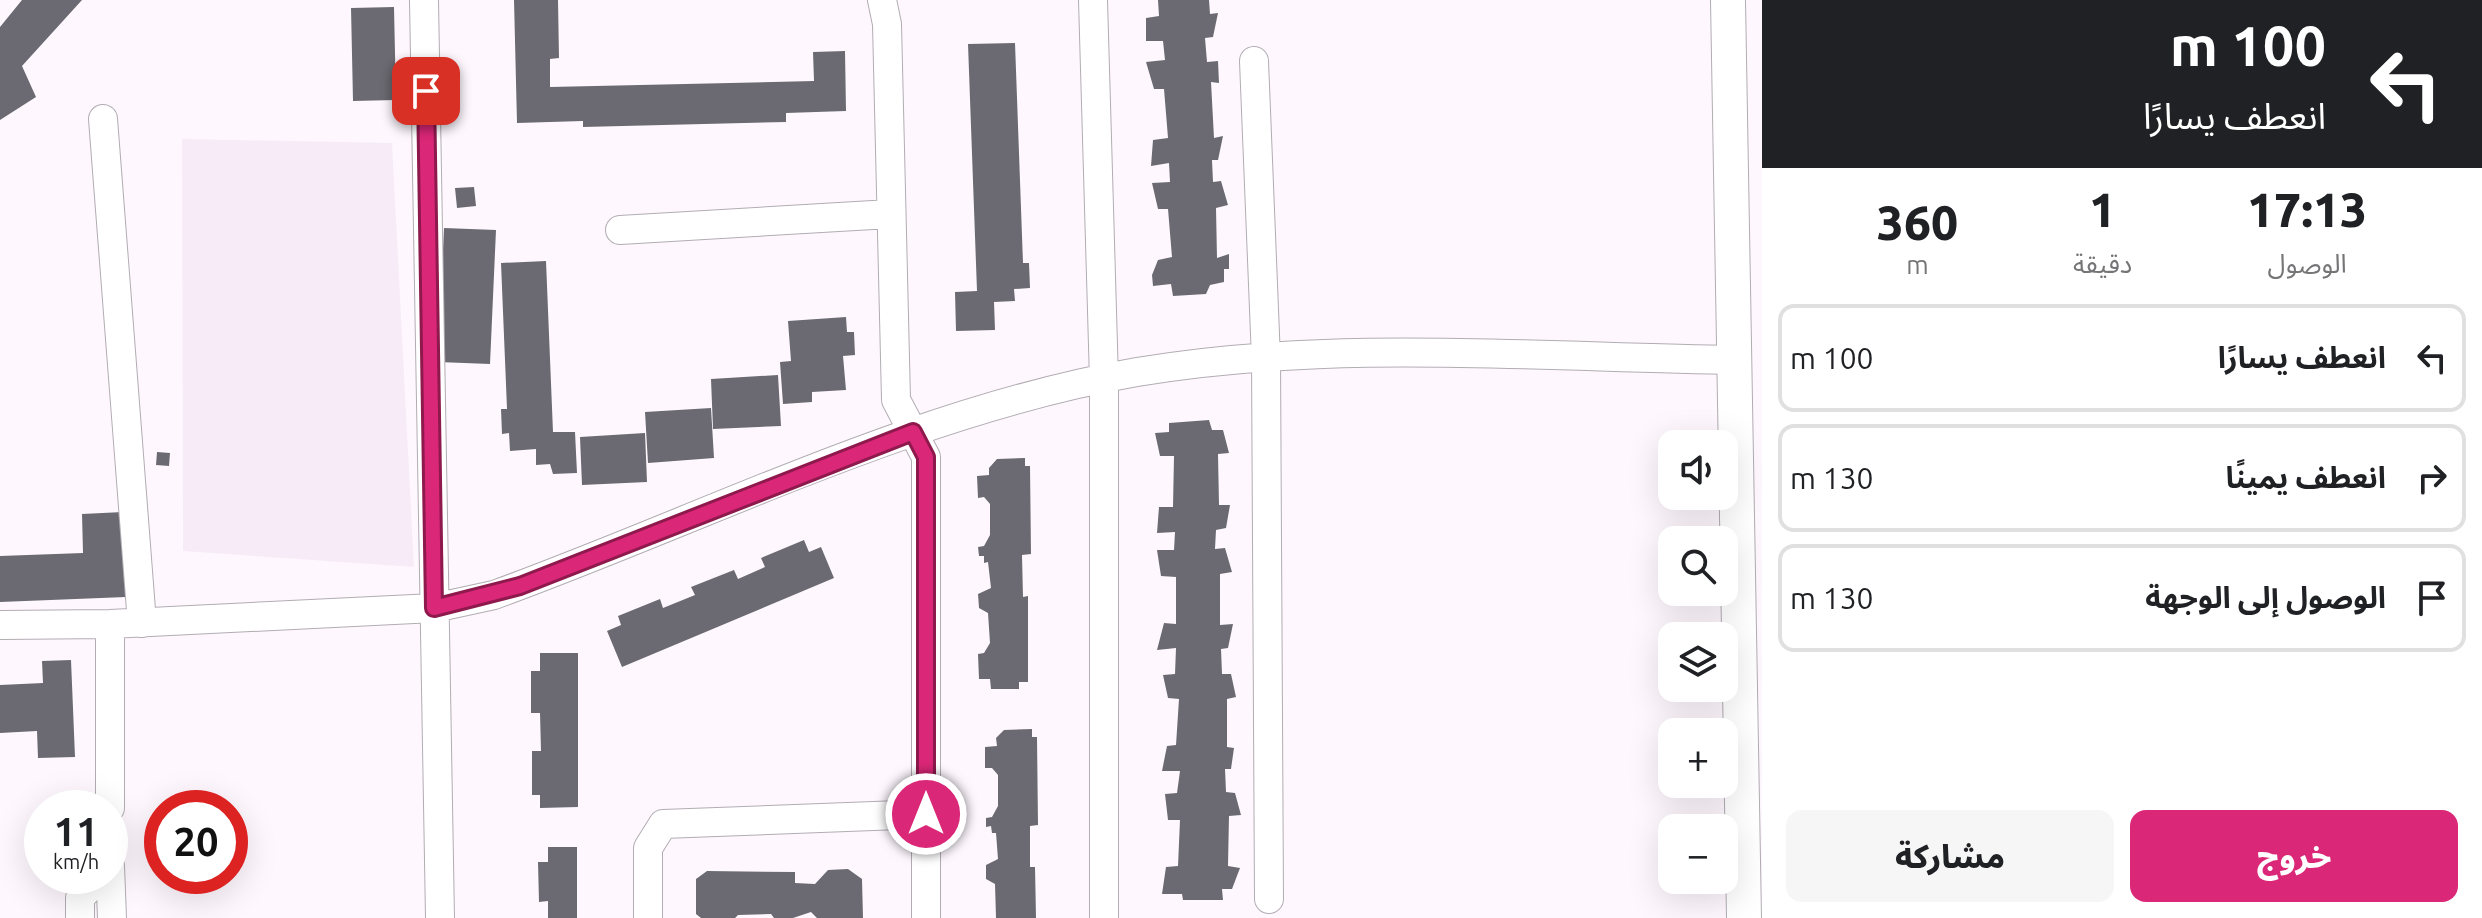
<!DOCTYPE html>
<html lang="ar">
<meta charset="utf-8">
<style>
:root{--surface:#fff;--page:#f6f6f6;--text:#202124;--muted:#757577;--line:#e0e0e0;--accent:#db2777}
body{margin:0;font-family:Ubuntu,"Noto Sans Arabic",sans-serif;background:var(--page);color:var(--text);direction:rtl;height:100vh;display:flex;flex-direction:column;font-size:30px;white-space:nowrap}
*{box-sizing:border-box;margin:0}
p{font-size:26px;color:var(--muted)}
.icon{flex:none;width:44px;height:44px;fill:none;stroke:currentColor;stroke-width:2;stroke-linecap:round;stroke-linejoin:round}
.map{position:relative;flex:1;overflow:hidden;direction:ltr}
.panel{display:flex;flex-direction:column;background:var(--surface);width:720px}
.panel>*{flex:none}
.guide{background:#202124;color:#fff;overflow:hidden}
.tools{position:absolute;left:1658px;top:430px;display:grid;gap:16px}
.tools a{display:grid;place-items:center;width:80px;height:80px;border-radius:16px;background:var(--surface);box-shadow:0 8px 32px #0002;font-size:40px}
.speed{position:absolute;left:24px;top:790px;display:flex;gap:16px;font-size:40px;font-weight:700;text-align:center}
.speed>*{display:grid;place-content:center;width:104px;height:104px;border-radius:50%;background:var(--surface);box-shadow:0 8px 32px #0002;line-height:1}
.speed small{font-size:20px;font-weight:400}
.speed .limit{border:12px solid #d22;background:#fff;color:#111}
.pin{position:absolute;display:grid;place-items:center;width:68px;height:68px;color:#fff;margin:-34px;border-radius:16px;box-shadow:0 4px 12px #0006}
.me{position:absolute;width:88px;margin:-44px;rotate:0deg;stroke-linejoin:round;filter:drop-shadow(0 0 6px #0008)}
.turn{display:flex;align-items:center;gap:28px;height:168px;padding:0 24px;font-size:36px}
.turn .icon{width:104px;height:104px;stroke-width:2.5}
.turn b{display:block;font-size:56px;line-height:68px}
.eta{display:flex;justify-content:space-evenly;align-items:center;height:136px;text-align:center}
.eta b{font-size:48px;font-weight:800;line-height:56px}
.action{display:flex;gap:16px;margin-top:auto;padding:16px 24px}
.action a{flex:1;height:92px;border-radius:16px;background:var(--accent);color:#fff;font-size:32px;font-weight:800;line-height:92px;text-align:center}
.action a+a{background:var(--page);color:var(--text)}
ul{padding:0;list-style:none}
li{display:flex;align-items:center;gap:24px;height:108px;margin:0 16px 12px;padding:0 8px;border:4px solid var(--line);border-radius:16px}
li div{flex:1}
li b{display:block;font-size:30px}
li em{font-style:normal}
main{display:flex;flex:1;min-height:0}
.map>svg:first-child{display:block}
.built{fill:#f7ebf8}
.building{fill:#6b6a72}
.lines{fill:none;stroke-linecap:round;stroke-linejoin:round}
.minor-casing{stroke:#b2acb3;stroke-width:30}
.major-casing{stroke:#b2acb3;stroke-width:36}
.minor{stroke:#fff;stroke-width:28}
.major{stroke:#fff;stroke-width:34}
.route-casing{stroke:#8e194d;stroke-width:20}
.route{stroke:#db2777;stroke-width:14}
</style>
<main>
<section class="panel">
<div class="guide">
<div class="turn"><svg class="icon" aria-label="left" viewBox="0 0 24 24"><path d="M17 20v-9H6M10 6l-5 5 5 5"/></svg><div><b>100 m</b>انعطف يسارًا</div></div>
</div>
<div class="eta">
<div><b>17:13</b><p>الوصول</p></div>
<div><b>1</b><p>دقيقة</p></div>
<div><b>360</b><p>m</p></div>
</div>
<ul>
<li><svg class="icon" aria-label="left" viewBox="0 0 24 24"><path d="M17 20v-9H6M10 6l-5 5 5 5"/></svg><div><b>انعطف يسارًا</b></div><em>100 m</em></li>
<li><svg class="icon" aria-label="right" viewBox="0 0 24 24"><path d="M7 20v-9h11M14 6l5 5-5 5"/></svg><div><b>انعطف يمينًا</b></div><em>130 m</em></li>
<li><svg class="icon" aria-label="arrive" viewBox="0 0 24 24"><path d="M6 21V4h12l-3 4 3 4H6"/></svg><div><b>الوصول إلى الوجهة</b></div><em>130 m</em></li>
</ul>
<div class="action"><a>خروج</a><a>مشاركة</a></div>
</section>
<div class="map">
<svg width="1762" height="918" viewBox="0 0 1762 918">
<rect width="100%" height="100%" fill="#fef8fe"/>
<path class="built" d="M 182,139 L 392,143 L 414,567 L 183,551 Z"/>
<path class="building" d="M 22,0 L 82,0 L 22,66 L 36,97 L 0,120 L 0,27 Z
M 514,0 L 558,0 L 559,58 L 550,59 L 550,87 L 814,81 L 813,52 L 845,51 L 846,111 L 786,113 L 786,122 L 583,127 L 583,121 L 517,123 Z
M 1158,0 L 1209,0 L 1210,14 L 1218,13 L 1213,37 L 1205,38 L 1207,62 L 1218,61 L 1219,83 L 1211,82 L 1214,138 L 1223,136 L 1218,160 L 1212,160 L 1213,182 L 1221,181 L 1228,205 L 1216,208 L 1217,258 L 1229,254 L 1229,269 L 1224,269 L 1224,282 L 1210,285 L 1206,294 L 1173,296 L 1171,284 L 1153,286 L 1152,275 L 1158,260 L 1172,257 L 1168,209 L 1158,209 L 1152,183 L 1170,182 L 1169,163 L 1151,166 L 1153,140 L 1168,138 L 1164,89 L 1154,89 L 1146,62 L 1165,60 L 1163,41 L 1146,41 L 1146,18 L 1159,16 Z
M 394,7 L 396,100 L 353,101 L 351,8 Z
M 1015,43 L 1023,263 L 1029,263 L 1030,288 L 1014,289 L 1015,301 L 994,302 L 995,330 L 956,331 L 955,292 L 977,291 L 968,44 Z
M 474,187 L 476,206 L 457,208 L 455,188 Z
M 444,228 L 496,230 L 490,364 L 438,362 Z
M 546,261 L 553,432 L 575,432 L 577,473 L 553,474 L 550,464 L 536,465 L 536,449 L 510,451 L 509,433 L 502,434 L 501,409 L 507,409 L 501,263 Z
M 846,317 L 847,332 L 854,332 L 855,355 L 843,356 L 846,390 L 812,392 L 812,402 L 783,404 L 780,362 L 791,361 L 788,321 Z
M 778,375 L 781,426 L 713,429 L 711,379 Z
M 711,408 L 714,458 L 648,463 L 645,412 Z
M 1209,420 L 1212,430 L 1223,430 L 1229,453 L 1218,454 L 1219,505 L 1230,505 L 1226,528 L 1216,530 L 1215,549 L 1225,548 L 1232,572 L 1220,574 L 1220,625 L 1233,624 L 1228,648 L 1221,649 L 1222,674 L 1231,674 L 1236,697 L 1227,699 L 1227,747 L 1234,748 L 1231,769 L 1225,769 L 1226,792 L 1235,793 L 1241,815 L 1229,816 L 1228,866 L 1240,868 L 1232,889 L 1222,889 L 1223,900 L 1183,900 L 1182,894 L 1162,894 L 1166,867 L 1178,866 L 1180,820 L 1168,820 L 1165,794 L 1177,793 L 1180,771 L 1162,771 L 1167,746 L 1176,745 L 1179,699 L 1168,698 L 1163,675 L 1175,674 L 1176,648 L 1157,650 L 1164,623 L 1176,624 L 1176,577 L 1161,576 L 1157,550 L 1174,550 L 1175,532 L 1157,533 L 1159,507 L 1173,507 L 1174,456 L 1160,456 L 1155,433 L 1169,432 L 1169,423 Z
M 645,433 L 647,482 L 582,485 L 580,437 Z
M 157,452 L 170,453 L 169,466 L 156,465 Z
M 1025,458 L 1025,466 L 1030,466 L 1031,554 L 1022,555 L 1023,597 L 1028,596 L 1028,682 L 1019,682 L 1019,689 L 991,689 L 990,679 L 979,679 L 978,654 L 984,653 L 990,643 L 988,613 L 979,608 L 978,594 L 991,588 L 988,562 L 984,563 L 984,556 L 979,556 L 978,547 L 984,546 L 990,535 L 990,504 L 984,497 L 978,498 L 977,476 L 989,475 L 989,468 L 997,459 Z
M 123,512 L 126,597 L 0,602 L 0,556 L 83,553 L 82,514 Z
M 804,540 L 809,552 L 821,547 L 834,578 L 622,667 L 607,631 L 621,625 L 618,616 L 660,599 L 663,608 L 695,595 L 691,587 L 734,570 L 738,579 L 765,567 L 761,558 Z
M 540,653 L 578,653 L 578,807 L 540,808 L 540,795 L 532,795 L 532,751 L 541,751 L 540,713 L 531,713 L 531,671 L 540,671 Z
M 71,660 L 75,757 L 38,758 L 37,731 L 0,733 L 0,685 L 43,683 L 42,661 Z
M 1032,729 L 1032,737 L 1037,737 L 1038,825 L 1030,826 L 1030,867 L 1035,867 L 1036,918 L 996,918 L 995,884 L 986,879 L 986,865 L 998,859 L 996,833 L 992,833 L 991,826 L 986,827 L 986,818 L 992,817 L 998,806 L 998,775 L 992,768 L 985,768 L 985,747 L 997,746 L 996,738 L 1004,730 Z
M 548,847 L 577,847 L 577,918 L 548,918 L 548,901 L 539,902 L 538,862 L 548,862 Z
M 848,869 L 862,879 L 863,918 L 817,918 L 811,912 L 793,918 L 774,918 L 771,914 L 738,915 L 735,918 L 701,918 L 696,914 L 696,879 L 707,871 L 795,872 L 795,883 L 815,884 L 828,870 Z"/>
<g class="lines">
<g class="minor-casing">
<path id="minor" d="M 424,0 L 440,918
M 882,0 L 887,24 L 896,400 L 926,457 L 926,918
M 1093,0 L 1104,380 L 1104,918
M 1254,61 L 1266,359 L 1269,899
M 103,119 L 142,623
M 620,230 L 890,214
M 110,624 L 110,808
M 0,625 L 110,624 L 434,608 L 494,595 C 703,519 917,410 1137,372 C 1334,339 1537,357 1735,360
M 110,866 L 112,918
M 80,918 L 80,898 L 100,876
M 648,918 L 648,848 L 663,824 L 926,814"/>
</g>
<g class="major-casing">
<path id="major" d="M 1728,0 L 1744,918"/>
</g>
<use href="#minor" class="minor"/>
<use href="#major" class="major"/>
</g>
<g class="lines">
<g class="route-casing">
<path id="route" d="M 426,91 L 434,608 L 520,586 L 913,432 L 926,457 L 926,814"/>
</g>
<use href="#route" class="route"/>
</g>
</svg>
<div class="tools">
<a><svg class="icon" aria-label="sound" viewBox="0 0 24 24"><path d="M4 9h4l5-4v14l-5-4H4zM17 9q2 3 0 6"/></svg></a>
<a><svg class="icon" aria-label="search" viewBox="0 0 24 24"><circle cx="10" cy="10" r="6"/><path d="M15 15l6 6"/></svg></a>
<a><svg class="icon" aria-label="layers" viewBox="0 0 24 24"><path d="M12 4l9 5-9 5-9-5zM3 14l9 5 9-5"/></svg></a>
<a>+</a>
<a>−</a>
</div>
<div class="speed"><div>11<small>km/h</small></div><div class="limit">20</div></div>
<div class="pin" style="left:426px;top:91px;background:#d93025"><svg class="icon" aria-label="arrive" viewBox="0 0 24 24"><path d="M6 21V4h12l-3 4 3 4H6"/></svg></div>
<svg class="me" style="left:926px;top:814px" viewBox="-20 -20 40 40"><circle r="17" fill="#db2777" stroke="#fff" stroke-width="3"/><path d="M0-11L8 9 0 5-8 9z" fill="#fff"/></svg>
</div>
</main>
